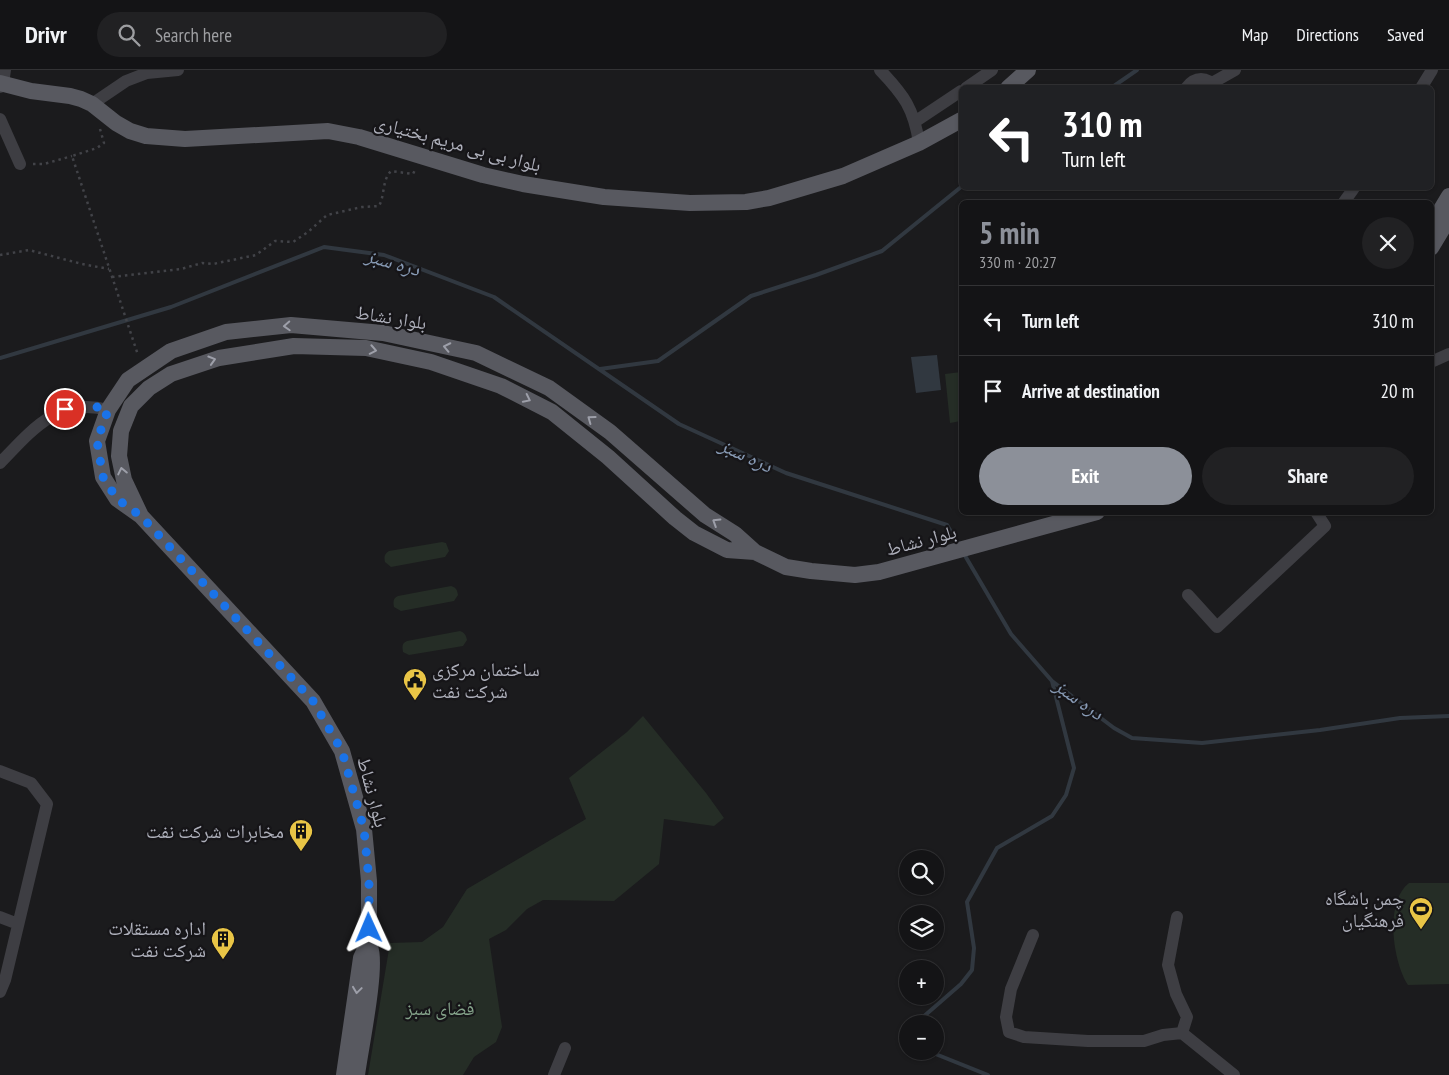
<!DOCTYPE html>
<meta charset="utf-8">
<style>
:root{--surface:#141416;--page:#212123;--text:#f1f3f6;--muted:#9d9ea1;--line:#333335;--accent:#8c9099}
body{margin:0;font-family:"PT Sans Narrow","Noto Naskh Arabic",sans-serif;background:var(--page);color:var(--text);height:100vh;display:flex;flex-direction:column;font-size:19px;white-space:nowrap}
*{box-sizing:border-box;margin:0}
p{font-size:16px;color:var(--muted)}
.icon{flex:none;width:28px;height:28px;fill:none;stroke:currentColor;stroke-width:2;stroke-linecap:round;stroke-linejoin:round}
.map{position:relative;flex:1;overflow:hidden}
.panel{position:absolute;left:959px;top:130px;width:475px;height:315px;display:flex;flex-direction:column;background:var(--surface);border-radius:8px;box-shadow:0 1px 4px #0004,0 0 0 1px var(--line)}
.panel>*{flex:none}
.banner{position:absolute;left:959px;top:15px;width:475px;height:105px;border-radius:8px;box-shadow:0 1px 4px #0004,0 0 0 1px var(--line);background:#202124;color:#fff;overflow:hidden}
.fabs{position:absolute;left:899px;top:780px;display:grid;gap:10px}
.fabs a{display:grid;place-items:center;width:45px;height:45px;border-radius:50%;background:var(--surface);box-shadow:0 1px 4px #0004,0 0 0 1px var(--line);font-size:25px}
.pin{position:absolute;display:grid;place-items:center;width:42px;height:42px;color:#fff;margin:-21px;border:2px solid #fff;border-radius:50%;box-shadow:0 1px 5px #0007}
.me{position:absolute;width:55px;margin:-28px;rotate:359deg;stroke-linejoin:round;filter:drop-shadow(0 0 4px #0008)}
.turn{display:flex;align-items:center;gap:18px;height:105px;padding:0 20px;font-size:22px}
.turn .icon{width:65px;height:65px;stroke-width:2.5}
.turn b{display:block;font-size:35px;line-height:42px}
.round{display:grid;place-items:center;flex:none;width:52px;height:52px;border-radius:26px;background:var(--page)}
.head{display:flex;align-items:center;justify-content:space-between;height:85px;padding:0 20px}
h1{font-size:30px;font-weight:800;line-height:38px;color:var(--accent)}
.action{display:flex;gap:10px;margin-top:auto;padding:10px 20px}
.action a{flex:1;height:58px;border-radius:30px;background:var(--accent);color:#fff;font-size:20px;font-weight:800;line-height:58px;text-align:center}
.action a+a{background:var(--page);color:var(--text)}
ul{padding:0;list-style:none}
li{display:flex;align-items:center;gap:15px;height:70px;padding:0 20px;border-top:1px solid var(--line)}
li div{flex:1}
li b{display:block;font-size:19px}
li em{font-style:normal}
header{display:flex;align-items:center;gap:30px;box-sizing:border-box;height:70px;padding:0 25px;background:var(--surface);border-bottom:1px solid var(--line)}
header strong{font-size:24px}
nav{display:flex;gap:28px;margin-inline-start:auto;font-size:18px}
.search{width:350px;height:45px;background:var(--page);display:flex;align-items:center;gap:12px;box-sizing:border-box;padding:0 18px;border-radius:28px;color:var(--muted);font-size:19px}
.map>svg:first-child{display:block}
.green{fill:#252d26}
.water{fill:#313840}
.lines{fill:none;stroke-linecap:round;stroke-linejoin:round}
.stream{stroke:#313840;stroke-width:4}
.path{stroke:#424348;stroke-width:2.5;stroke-dasharray:2.5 4;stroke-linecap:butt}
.minor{stroke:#3e3e43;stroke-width:12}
.major{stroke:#585960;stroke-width:16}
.oneway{stroke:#9d9fa9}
.route{stroke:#1a73e8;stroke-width:9;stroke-dasharray:0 16.2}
.labels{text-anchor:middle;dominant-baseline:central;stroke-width:4.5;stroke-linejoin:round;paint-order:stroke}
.street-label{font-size:19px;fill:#aeb0bb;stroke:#161518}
.poi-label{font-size:19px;fill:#aeb0bb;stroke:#161518;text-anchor:end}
.park-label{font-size:19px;fill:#86a58c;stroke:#161518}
.water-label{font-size:20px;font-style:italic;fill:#879ab4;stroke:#161518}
</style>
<header>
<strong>Drivr</strong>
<div class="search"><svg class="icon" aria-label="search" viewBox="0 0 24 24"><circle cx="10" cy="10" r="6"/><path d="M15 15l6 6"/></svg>Search here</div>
<nav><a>Map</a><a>Directions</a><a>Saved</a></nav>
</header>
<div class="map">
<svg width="1449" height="1005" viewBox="0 0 1449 1005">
<rect width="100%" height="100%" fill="#1b1b1d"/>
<path class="green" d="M 961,302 L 961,351 L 950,353 L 945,304 Z
M 442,472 L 446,473 L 449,481 L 445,487 L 391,497 L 385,492 C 384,487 384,484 389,481 Z
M 451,516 C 457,518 457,520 458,525 L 454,531 L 401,541 L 394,537 C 393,532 393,528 398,526 Z
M 460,561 C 465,563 466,565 467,570 L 463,576 L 409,585 L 403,582 C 402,576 402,573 407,571 Z
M 643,646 L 706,723 L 724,748 L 714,756 L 664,749 L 659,794 L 614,831 L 543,830 L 527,839 L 506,860 L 489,869 L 502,957 L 496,972 L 474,987 L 463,1005 L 368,1005 L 390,873 L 422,872 L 443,857 L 467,819 L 586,749 L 569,708 L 627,662 Z
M 1409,813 L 1449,813 L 1449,914 L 1408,915 C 1393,892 1384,832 1409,813 Z"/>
<path class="water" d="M 937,285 L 941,320 L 916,323 L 911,287 Z"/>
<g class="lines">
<path class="stream" d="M 1111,18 L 1137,0
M 0,288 L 171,237 L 324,177 L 384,185 L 494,227 L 679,354 L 786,403 L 947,455 L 959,475
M 600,299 L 658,291 L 751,226 L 816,205 L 882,181 L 961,117
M 964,484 L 1011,564 L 1052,611 L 1114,658 L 1132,668 L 1202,673 L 1320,660 L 1400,648 L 1449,646
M 915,954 L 961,914 L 972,900 L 974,878 L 967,832 L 997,778 L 1052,746 L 1066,725 L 1074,698 L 1052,611
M 928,981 L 988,1005"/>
<path class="path" d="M 100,59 L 104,73 L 97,78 L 72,86 L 138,285
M 33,94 L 44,94 L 72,86
M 0,185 L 29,180 L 82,194 L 109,199
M 112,207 L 181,199 L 202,193 L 213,194 L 256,185 L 275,171 L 293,172 L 308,162 L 327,145 L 362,137 L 379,136 C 385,125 382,110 391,101 L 413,104 L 415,100"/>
<path class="minor" d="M 880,0 C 904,25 914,39 919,73
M 1212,13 L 1235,0
M 0,17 L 3,14 L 5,0
M 966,18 L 992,0
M 1186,18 C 1195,6 1207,6 1216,18
M 1421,18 L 1432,0
M 92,34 L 126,11 L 147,3 L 178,0
M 0,49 L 20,94
M 916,51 L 961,21
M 1344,132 L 1354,118
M 1431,292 L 1449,284
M 0,393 C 31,361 58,326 108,340
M 1188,525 L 1217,557 L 1325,456 L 1316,442
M 0,701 L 31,713 L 47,734 L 5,910 L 0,922
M 0,847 L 18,854
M 1177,847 L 1168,895 L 1176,924 L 1187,947 L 1182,963
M 1033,865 L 1011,919 L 1006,947 L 1009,962 L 1024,967 L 1088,971 L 1144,971 L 1163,965 L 1182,963 L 1234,1005
M 554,1005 L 565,978"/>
<path class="major" d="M 0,13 L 31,21 L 70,26 L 81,29 L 92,34 L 116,53 L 130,61 L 146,66 L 185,69 L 328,61 L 359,67 L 483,105 L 523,114 L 604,127 L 690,133 L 746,132 L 769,128 L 843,106 L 919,73 L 961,50
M 1008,18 L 1028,0
M 1431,156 L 1449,126
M 1431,178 L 1449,148
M 141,446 L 124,410 L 119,386 L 121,361 L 131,336 L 149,318 L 171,304 L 219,288 L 294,276 L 366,278 L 431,292 L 501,316 L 552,342 L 608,387 L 675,448 L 694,463 L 727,480 L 755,482
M 344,1005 L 361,888 L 368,873 L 369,858 L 369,811 L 364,759 L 342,681 L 313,631 L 141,446 L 117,429 L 103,407 L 97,371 L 108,340 L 128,310 L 171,281 L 226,262 L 291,255 L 383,263 L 476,283 L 549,318 L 610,362 L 705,445 L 735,464 L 755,482 L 786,497 L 811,501 L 855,505 L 879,502 L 1097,442
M 357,1005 C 360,981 378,895 370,877"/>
</g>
<defs><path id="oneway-chevron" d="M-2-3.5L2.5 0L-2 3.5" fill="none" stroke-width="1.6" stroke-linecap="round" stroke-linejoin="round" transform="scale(1.25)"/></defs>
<g class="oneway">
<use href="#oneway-chevron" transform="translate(287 256) rotate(177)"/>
<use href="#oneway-chevron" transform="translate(447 277) rotate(-168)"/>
<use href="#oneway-chevron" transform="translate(373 280) rotate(11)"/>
<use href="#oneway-chevron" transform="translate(212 290) rotate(-17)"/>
<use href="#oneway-chevron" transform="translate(527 329) rotate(26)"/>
<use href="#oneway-chevron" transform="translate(591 349) rotate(-144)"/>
<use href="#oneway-chevron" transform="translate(122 401) rotate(-102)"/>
<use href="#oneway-chevron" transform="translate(716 452) rotate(-148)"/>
<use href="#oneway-chevron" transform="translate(357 920) rotate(98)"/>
</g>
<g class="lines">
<path class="route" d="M 65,339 L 93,336 L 108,340 L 97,371 L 103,407 L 117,429 L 141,446 L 313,631 L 342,681 L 364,759 L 369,811 L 369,858"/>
</g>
<defs>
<g id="civic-pin" transform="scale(1.25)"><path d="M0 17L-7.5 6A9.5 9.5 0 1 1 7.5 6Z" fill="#e9c546" stroke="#161518"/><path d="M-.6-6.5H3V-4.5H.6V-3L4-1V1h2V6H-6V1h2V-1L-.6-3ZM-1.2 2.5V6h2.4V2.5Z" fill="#111"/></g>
<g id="building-pin" transform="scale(1.25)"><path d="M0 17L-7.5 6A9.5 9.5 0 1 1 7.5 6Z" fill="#e9c546" stroke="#161518"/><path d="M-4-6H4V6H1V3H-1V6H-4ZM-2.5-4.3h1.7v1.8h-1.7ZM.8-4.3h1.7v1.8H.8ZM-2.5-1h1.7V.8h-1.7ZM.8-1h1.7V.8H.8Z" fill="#111"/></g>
<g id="stadium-pin" transform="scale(1.25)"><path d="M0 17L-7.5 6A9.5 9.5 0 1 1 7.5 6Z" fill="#e9c546" stroke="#161518"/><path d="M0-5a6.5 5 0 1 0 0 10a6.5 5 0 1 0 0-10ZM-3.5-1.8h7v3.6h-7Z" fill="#111"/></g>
</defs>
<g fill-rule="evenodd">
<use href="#civic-pin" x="415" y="610"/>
<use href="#building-pin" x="301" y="761"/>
<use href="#stadium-pin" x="1421" y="839"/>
<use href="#building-pin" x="223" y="869"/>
</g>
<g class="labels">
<g class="street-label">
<text transform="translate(458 73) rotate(15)">بلوار بی بی مریم بختیاری</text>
<text transform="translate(391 247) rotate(9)">بلوار نشاط</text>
<text transform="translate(921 470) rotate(-15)">بلوار نشاط</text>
<text transform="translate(373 722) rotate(75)">بلوار نشاط</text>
</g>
<g class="poi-label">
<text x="432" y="599" text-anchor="start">ساختمان مرکزی<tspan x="432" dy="22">شرکت نفت</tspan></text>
<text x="284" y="761">مخابرات شرکت نفت</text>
<text x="1404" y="828">چمن باشگاه<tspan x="1404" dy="22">فرهنگیان</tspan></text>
<text x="206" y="858">اداره مستقلات<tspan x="206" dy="22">شرکت نفت</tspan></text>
</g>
<g class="park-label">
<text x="440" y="938">فضای سبز</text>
</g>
<g class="water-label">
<text transform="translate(393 192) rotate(16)">دره سبز</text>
<text transform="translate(746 385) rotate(25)">دره سبز</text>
<text transform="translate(1079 629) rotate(36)">دره سبز</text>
</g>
</g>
</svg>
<div class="fabs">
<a><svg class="icon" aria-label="search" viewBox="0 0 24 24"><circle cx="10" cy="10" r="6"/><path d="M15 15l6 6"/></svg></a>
<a><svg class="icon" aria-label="layers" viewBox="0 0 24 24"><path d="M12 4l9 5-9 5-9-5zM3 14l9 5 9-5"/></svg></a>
<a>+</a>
<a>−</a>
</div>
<div class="pin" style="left:65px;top:339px;background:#d93025"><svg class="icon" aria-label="arrive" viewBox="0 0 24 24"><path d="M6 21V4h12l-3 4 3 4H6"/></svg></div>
<svg class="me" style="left:369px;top:858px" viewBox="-20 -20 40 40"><path d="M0-17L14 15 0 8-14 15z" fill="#1a73e8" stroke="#fff" stroke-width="4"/></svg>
<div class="banner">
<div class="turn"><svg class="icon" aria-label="left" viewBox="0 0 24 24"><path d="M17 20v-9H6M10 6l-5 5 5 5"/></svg><div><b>310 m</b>Turn left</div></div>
</div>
<section class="panel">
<div class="head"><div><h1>5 min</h1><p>330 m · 20:27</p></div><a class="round"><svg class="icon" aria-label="close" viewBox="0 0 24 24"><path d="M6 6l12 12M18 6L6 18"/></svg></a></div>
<ul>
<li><svg class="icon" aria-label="left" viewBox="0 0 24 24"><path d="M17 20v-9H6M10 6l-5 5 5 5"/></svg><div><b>Turn left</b></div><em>310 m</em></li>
<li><svg class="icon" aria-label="arrive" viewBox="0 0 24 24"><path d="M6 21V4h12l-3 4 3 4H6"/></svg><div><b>Arrive at destination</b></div><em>20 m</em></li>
</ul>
<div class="action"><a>Exit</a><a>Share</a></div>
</section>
</div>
